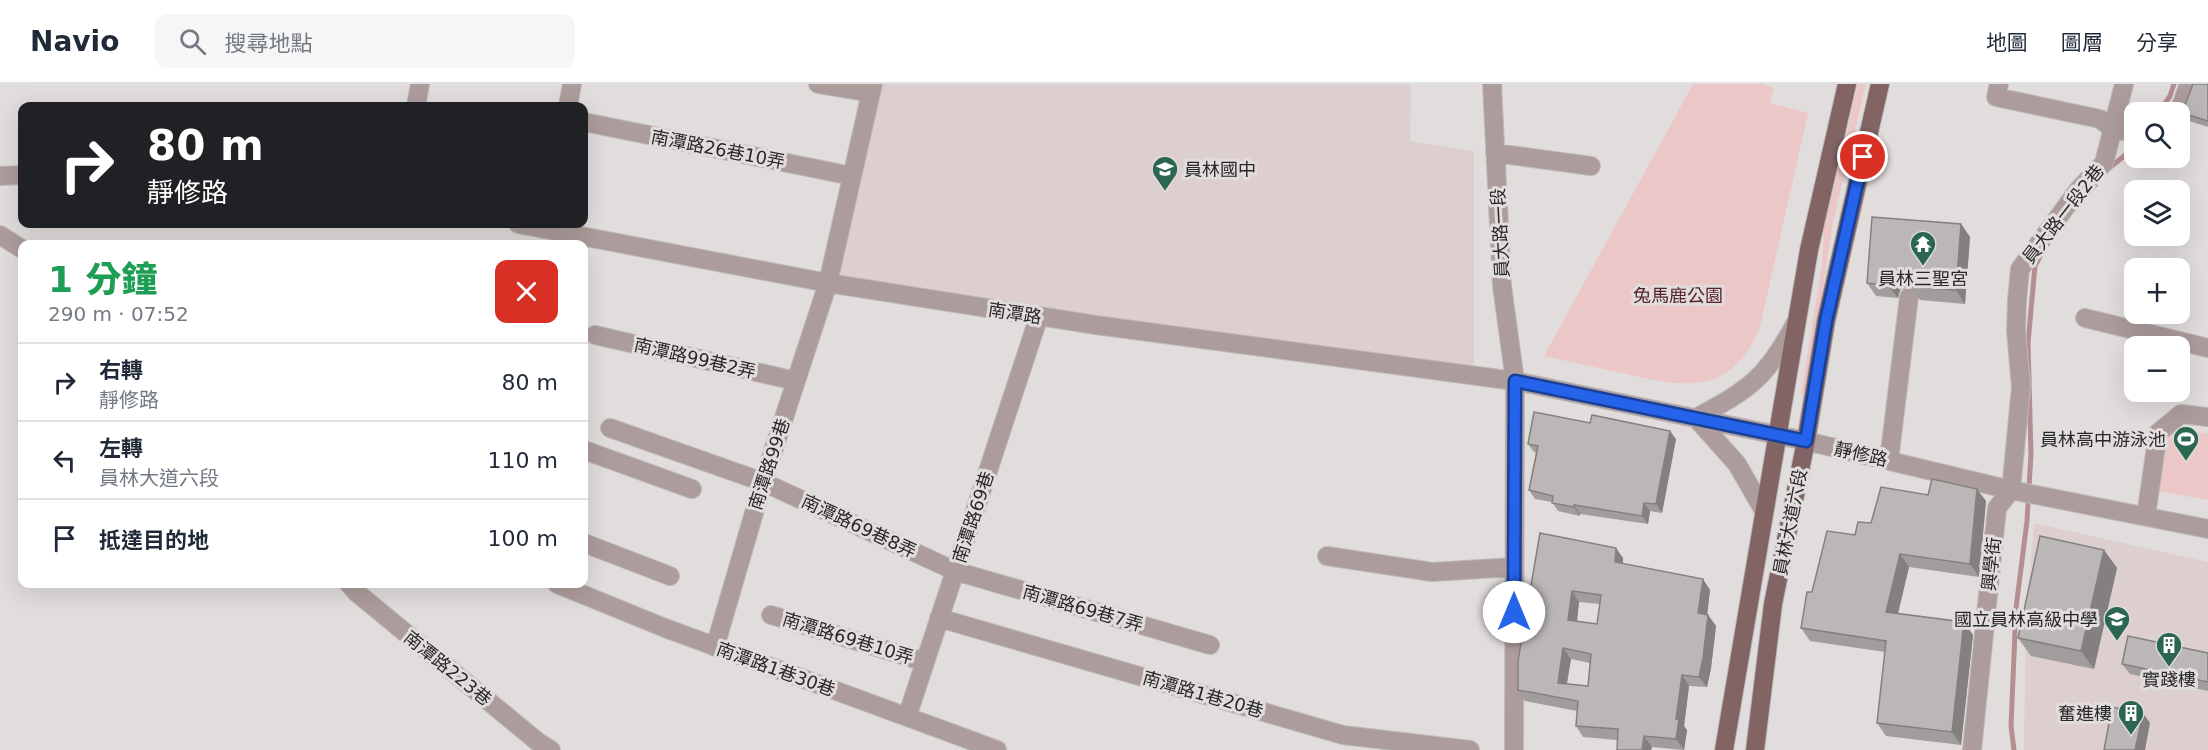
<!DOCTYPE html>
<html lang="zh-TW">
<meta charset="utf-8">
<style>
:root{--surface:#fff;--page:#f6f6f7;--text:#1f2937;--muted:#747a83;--line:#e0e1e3}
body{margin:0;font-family:"DejaVu Sans","Noto Sans TC",sans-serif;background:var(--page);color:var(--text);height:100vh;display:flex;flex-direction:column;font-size:22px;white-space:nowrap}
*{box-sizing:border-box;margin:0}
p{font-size:20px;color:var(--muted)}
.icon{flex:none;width:33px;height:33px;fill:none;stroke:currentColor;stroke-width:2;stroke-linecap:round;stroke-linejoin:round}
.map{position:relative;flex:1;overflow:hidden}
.details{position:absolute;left:18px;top:156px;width:570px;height:348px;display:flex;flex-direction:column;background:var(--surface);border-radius:12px;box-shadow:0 6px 24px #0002}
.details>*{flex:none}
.banner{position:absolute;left:18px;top:18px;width:570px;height:126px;border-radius:12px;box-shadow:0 6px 24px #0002;background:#202124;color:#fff;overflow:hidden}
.fabs{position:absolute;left:2124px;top:18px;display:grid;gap:12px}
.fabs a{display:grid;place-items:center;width:66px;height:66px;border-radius:12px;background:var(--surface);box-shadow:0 6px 24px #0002;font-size:30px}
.pin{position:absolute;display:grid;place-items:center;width:51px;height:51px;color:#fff;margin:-26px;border:3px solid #fff;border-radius:50%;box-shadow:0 2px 6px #0007}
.me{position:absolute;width:66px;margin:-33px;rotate:0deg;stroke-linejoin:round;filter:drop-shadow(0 0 4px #0008)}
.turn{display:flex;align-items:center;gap:21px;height:126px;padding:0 30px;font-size:27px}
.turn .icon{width:78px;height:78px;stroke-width:2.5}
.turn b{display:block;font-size:42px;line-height:51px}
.round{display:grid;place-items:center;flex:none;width:63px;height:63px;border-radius:12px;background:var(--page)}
.overview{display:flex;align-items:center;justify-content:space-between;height:102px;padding:0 30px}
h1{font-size:36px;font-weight:800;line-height:45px;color:#1e9e55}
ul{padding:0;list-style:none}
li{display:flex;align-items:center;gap:18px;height:78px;padding:0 30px;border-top:2px solid var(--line)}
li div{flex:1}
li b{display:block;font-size:22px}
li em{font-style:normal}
header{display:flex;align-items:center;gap:36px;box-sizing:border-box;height:84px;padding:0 30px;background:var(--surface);border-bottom:2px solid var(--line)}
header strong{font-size:28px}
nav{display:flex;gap:33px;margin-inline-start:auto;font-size:21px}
.search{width:420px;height:54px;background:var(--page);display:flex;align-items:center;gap:15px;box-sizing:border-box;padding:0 21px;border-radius:12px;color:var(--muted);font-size:22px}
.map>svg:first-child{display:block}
.built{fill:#ddcfd0}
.green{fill:#ecc7c8}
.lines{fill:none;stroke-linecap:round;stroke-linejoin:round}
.stream{stroke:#b48e90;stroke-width:5}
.minor-casing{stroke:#bdb9b9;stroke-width:20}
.major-casing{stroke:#bdb9b9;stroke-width:20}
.minor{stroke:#ad9c9c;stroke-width:18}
.major{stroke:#826465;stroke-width:18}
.wall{fill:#a29d9d;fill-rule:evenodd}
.shaded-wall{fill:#848080}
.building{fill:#bcb7b7;stroke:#848080;stroke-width:1.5;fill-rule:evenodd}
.route-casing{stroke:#184099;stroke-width:15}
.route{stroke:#2563eb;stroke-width:10}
.labels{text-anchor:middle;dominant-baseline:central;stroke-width:6;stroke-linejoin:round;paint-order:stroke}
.street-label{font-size:18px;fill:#292828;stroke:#e2dddd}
.poi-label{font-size:18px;fill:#292828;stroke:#e2dddd;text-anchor:end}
.park-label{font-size:18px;fill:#562328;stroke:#e2dddd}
</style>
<header>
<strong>Navio</strong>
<div class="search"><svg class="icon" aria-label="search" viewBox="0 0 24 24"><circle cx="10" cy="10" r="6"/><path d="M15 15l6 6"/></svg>搜尋地點</div>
<nav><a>地圖</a><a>圖層</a><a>分享</a></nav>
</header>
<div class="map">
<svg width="2208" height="666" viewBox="0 0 2208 666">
<rect width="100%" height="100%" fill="#e2dddd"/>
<path class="built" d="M 883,0 L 1411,0 L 1410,57 L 1474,67 L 1474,294 L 840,196 L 846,148 Z
M 2034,439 L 2208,478 L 2208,666 L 2024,666 L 2026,533 Z"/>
<path class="green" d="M 1693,0 L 1763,0 L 1774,4 L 1770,19 L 1808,29 L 1760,243 C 1731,312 1688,304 1626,290 C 1598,284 1571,278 1544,272 Z
M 1858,0 L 1866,0 L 1833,138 L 1810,288 L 1805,310 L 1803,310 L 1801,309 L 1822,181 L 1824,146 Z
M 2171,343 L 2208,350 L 2208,416 L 2158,407 Z"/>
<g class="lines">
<path class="stream" d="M 2159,28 L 2170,12 L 2174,0
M 2108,85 L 2134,64
M 2079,119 L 2095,101
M 2014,666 L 2011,642 L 2016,524 L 2027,437 L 2031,370 L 2028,259 L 2035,182 L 2043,167"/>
<g class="minor-casing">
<path id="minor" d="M 818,0 L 871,9
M 1492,0 L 1502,202 L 1515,297 L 1514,666
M 1999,0 L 1996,13 L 2100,35 L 2113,45 L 2134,48
M 416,22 L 420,0
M 568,22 L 572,0
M 2179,28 L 2189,0
M 584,38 L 852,92
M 1495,69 L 1591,82
M 0,92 L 22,91
M 518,140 L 828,199 L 1096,241 L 1515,297 L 1806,357 L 2011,406 L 2208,445
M 0,151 L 22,165
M 2085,234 L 2208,264
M 595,251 L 796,297
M 610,344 L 763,398 L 955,487 L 1210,561
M 584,366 L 692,405
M 1889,376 L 1909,213
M 1764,427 L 1737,380 L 1696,334 C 1749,305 1766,295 1795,240
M 2146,432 L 2158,349 L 2181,330 L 2208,333
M 584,459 L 670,492
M 1327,472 L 1432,488 L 1514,483
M 349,500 L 356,508 L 538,658 L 551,666
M 557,500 L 665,544 L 997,666
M 771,531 L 925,578
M 939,534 L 1343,651 L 1470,666
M 715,563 L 763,398 L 828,199 L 873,0
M 907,633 L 1039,232
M 1972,666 L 1997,424 L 2011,406 L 2021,303 L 2016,247 L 2017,217 L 2020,185 L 2079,105 L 2104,79 L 2124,0"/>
</g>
<g class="major-casing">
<path id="major" d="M 1724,666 L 1809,166 L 1847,0
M 1755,666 L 1773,520 L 1806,357 L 1826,237 L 1880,0"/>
</g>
<use href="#minor" class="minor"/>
<use href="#major" class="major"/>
</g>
<path class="wall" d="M 2208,0 L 2208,43 L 2186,36 L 2182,29 Z
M 1961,140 L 1970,153 L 1965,220 L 1920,216 L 1910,202 L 1900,206 L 1898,214 L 1876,212 L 1867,199 Z
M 1590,339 L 1676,355 L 1662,429 L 1650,427 L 1648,440 L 1580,430 L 1580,432 L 1558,427 L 1552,418 L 1535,415 L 1529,406 L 1536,369 L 1534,368 L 1528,360 Z
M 1928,411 L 1986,417 L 1979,493 L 1909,483 L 1898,530 L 1964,538 L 1973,551 L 1961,661 L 1886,652 L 1877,639 L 1885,568 L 1810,557 L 1801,544 L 1812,508 L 1855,451 L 1871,439 Z
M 1540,449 L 1623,474 L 1623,480 L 1710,506 L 1707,531 L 1708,531 L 1716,542 L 1711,584 L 1707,603 L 1689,602 L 1684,642 L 1687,646 L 1684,666 L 1652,663 L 1651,666 L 1617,666 L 1617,656 L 1583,653 L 1576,642 L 1577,627 L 1525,617 L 1518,606 ZM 1579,518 L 1600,520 L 1597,540 L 1577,537 ZM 1571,575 L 1590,579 L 1588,602 L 1567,600 Z
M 2104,466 L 2117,484 L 2094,585 L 2031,572 L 2018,554 Z
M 2208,569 L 2208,607 L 2130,590 L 2122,580 Z"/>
<path class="shaded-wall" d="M 1961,140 L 1970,153 L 1965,220 L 1956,206 Z
M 1891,193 L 1900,206 L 1898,214 L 1888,201 Z
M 1670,347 L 1676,355 L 1662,429 L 1656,420 Z
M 1977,405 L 1986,417 L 1979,493 L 1970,480 Z
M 1644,419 L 1650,427 L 1648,440 L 1642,432 Z
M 1574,421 L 1580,430 L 1580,432 L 1574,423 Z
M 1616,464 L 1623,474 L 1623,489 L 1615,478 Z
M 2104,466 L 2117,484 L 2094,585 L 2081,567 Z
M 1900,470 L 1909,483 L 1895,541 L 1886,528 Z
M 1703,495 L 1710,506 L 1706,540 L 1698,529 Z
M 1572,507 L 1579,518 L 1576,547 L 1568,536 Z
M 1708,531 L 1716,542 L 1711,584 L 1707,603 L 1699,593 Z
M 1964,538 L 1973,551 L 1961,661 L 1952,648 Z
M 1563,564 L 1571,575 L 1565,610 L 1558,599 Z
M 1682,591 L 1689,602 L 1684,642 L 1687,646 L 1684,666 L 1676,655 L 1676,635 Z
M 2143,629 L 2150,639 L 2145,666 L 2135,666 Z
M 1644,652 L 1652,663 L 1651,666 L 1642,666 Z"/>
<path class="building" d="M 2193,0 L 2208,0 L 2208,37 L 2182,29 Z
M 1872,133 L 1961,140 L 1956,206 L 1911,203 L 1910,195 L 1901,189 L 1891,193 L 1888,201 L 1867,199 Z
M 1534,328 L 1590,339 L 1592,331 L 1670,347 L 1656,420 L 1644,419 L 1642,432 L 1574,421 L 1574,423 L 1552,419 L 1553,412 L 1529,406 L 1538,362 L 1528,360 Z
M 1932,395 L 1977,405 L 1970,480 L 1900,470 L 1886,528 L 1964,538 L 1952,648 L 1877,639 L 1886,557 L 1801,544 L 1807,508 L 1812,508 L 1827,447 L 1855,451 L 1858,438 L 1871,439 L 1881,403 L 1928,411 Z
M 1540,449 L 1616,464 L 1615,478 L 1703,495 L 1698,529 L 1708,531 L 1703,574 L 1699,593 L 1682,591 L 1676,635 L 1679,635 L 1676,655 L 1644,652 L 1642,666 L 1617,666 L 1618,645 L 1576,642 L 1578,617 L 1518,606 L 1518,577 ZM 1572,507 L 1601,511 L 1597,540 L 1568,536 ZM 1563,564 L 1591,570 L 1588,602 L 1558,599 Z
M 2040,452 L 2104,466 L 2081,567 L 2018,554 Z
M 2128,552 L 2208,569 L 2208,598 L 2122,580 Z
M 2112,623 L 2143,629 L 2135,666 L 2104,666 Z"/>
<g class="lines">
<g class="route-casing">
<path id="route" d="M 1514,528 L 1515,297 L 1806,357 L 1826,237 L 1863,73"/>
</g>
<use href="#route" class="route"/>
</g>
<defs>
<g id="school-pin" transform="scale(1.35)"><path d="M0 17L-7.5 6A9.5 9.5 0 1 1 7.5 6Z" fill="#2b6650" stroke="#e2dddd"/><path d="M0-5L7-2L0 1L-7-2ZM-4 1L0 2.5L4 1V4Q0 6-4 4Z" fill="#fff"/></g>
<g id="temple-pin" transform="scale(1.35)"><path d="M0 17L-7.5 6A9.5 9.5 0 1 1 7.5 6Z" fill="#2b6650" stroke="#e2dddd"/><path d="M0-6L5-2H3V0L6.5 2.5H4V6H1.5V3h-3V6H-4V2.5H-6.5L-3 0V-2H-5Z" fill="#fff"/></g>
<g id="stadium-pin" transform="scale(1.35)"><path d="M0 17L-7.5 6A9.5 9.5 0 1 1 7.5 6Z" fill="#2b6650" stroke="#e2dddd"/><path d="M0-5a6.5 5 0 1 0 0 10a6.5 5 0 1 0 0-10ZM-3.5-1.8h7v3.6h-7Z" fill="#fff"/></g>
<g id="building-pin" transform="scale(1.35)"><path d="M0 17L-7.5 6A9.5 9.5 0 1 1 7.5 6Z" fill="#2b6650" stroke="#e2dddd"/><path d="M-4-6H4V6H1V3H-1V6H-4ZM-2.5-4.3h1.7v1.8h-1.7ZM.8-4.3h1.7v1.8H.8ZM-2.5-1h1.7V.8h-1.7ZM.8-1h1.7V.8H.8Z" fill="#fff"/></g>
</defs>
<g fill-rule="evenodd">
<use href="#school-pin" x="1165" y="85"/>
<use href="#temple-pin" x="1923" y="160"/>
<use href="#stadium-pin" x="2186" y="355"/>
<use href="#school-pin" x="2117" y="535"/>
<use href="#building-pin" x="2169" y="561"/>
<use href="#building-pin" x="2131" y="629"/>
</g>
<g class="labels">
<g class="street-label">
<text transform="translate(718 65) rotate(11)">南潭路26巷10弄</text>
<text transform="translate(2063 130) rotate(-52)">員大路一段2巷</text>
<text transform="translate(1500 149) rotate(-93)">員大路一段</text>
<text transform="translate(1015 229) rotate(9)">南潭路</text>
<text transform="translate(695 274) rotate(13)">南潭路99巷2弄</text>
<text transform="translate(1861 370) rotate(13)">靜修路</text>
<text transform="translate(769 380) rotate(-72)">南潭路99巷</text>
<text transform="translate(973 433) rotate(-72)">南潭路69巷</text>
<text transform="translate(1790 438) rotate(-79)">員林大道六段</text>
<text transform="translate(859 442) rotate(25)">南潭路69巷8弄</text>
<text transform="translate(1991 480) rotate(-84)">興學街</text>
<text transform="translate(1083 524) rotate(16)">南潭路69巷7弄</text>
<text transform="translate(848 554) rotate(17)">南潭路69巷10弄</text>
<text transform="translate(448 584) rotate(39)">南潭路223巷</text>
<text transform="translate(776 585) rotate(20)">南潭路1巷30巷</text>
<text transform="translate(1203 610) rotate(16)">南潭路1巷20巷</text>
</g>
<g class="poi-label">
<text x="1184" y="85" text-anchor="start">員林國中</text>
<text x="1923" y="194" text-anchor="middle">員林三聖宮</text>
<text x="2166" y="355">員林高中游泳池</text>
<text x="2098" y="535">國立員林高級中學</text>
<text x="2169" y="595" text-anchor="middle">實踐樓</text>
<text x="2112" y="629">奮進樓</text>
</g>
<g class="park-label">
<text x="1678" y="211">兔馬鹿公園</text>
</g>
</g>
</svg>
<div class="fabs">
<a><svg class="icon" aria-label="search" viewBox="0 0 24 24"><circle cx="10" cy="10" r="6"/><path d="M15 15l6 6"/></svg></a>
<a><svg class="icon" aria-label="layers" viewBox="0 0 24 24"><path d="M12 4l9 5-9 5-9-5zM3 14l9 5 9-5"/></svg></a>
<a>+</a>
<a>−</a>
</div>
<div class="pin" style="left:1863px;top:73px;background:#d93025"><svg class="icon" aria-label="arrive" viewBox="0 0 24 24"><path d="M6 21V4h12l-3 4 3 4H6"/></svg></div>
<svg class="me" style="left:1514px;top:528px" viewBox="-20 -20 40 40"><circle r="19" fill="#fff"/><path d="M0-13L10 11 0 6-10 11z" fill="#2563eb"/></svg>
<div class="banner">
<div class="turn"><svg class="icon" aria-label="right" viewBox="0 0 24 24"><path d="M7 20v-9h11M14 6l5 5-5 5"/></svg><div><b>80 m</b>靜修路</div></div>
</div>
<section class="details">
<div class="overview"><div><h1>1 分鐘</h1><p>290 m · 07:52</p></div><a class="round" style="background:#d93025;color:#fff"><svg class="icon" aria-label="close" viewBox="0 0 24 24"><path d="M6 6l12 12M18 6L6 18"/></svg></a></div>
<ul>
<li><svg class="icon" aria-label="right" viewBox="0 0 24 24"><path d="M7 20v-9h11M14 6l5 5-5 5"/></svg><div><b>右轉</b><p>靜修路</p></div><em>80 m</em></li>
<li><svg class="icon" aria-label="left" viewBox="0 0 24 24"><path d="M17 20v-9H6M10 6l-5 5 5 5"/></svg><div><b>左轉</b><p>員林大道六段</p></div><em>110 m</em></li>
<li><svg class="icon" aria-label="arrive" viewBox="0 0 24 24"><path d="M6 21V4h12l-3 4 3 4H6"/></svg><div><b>抵達目的地</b></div><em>100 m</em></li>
</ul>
</section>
</div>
